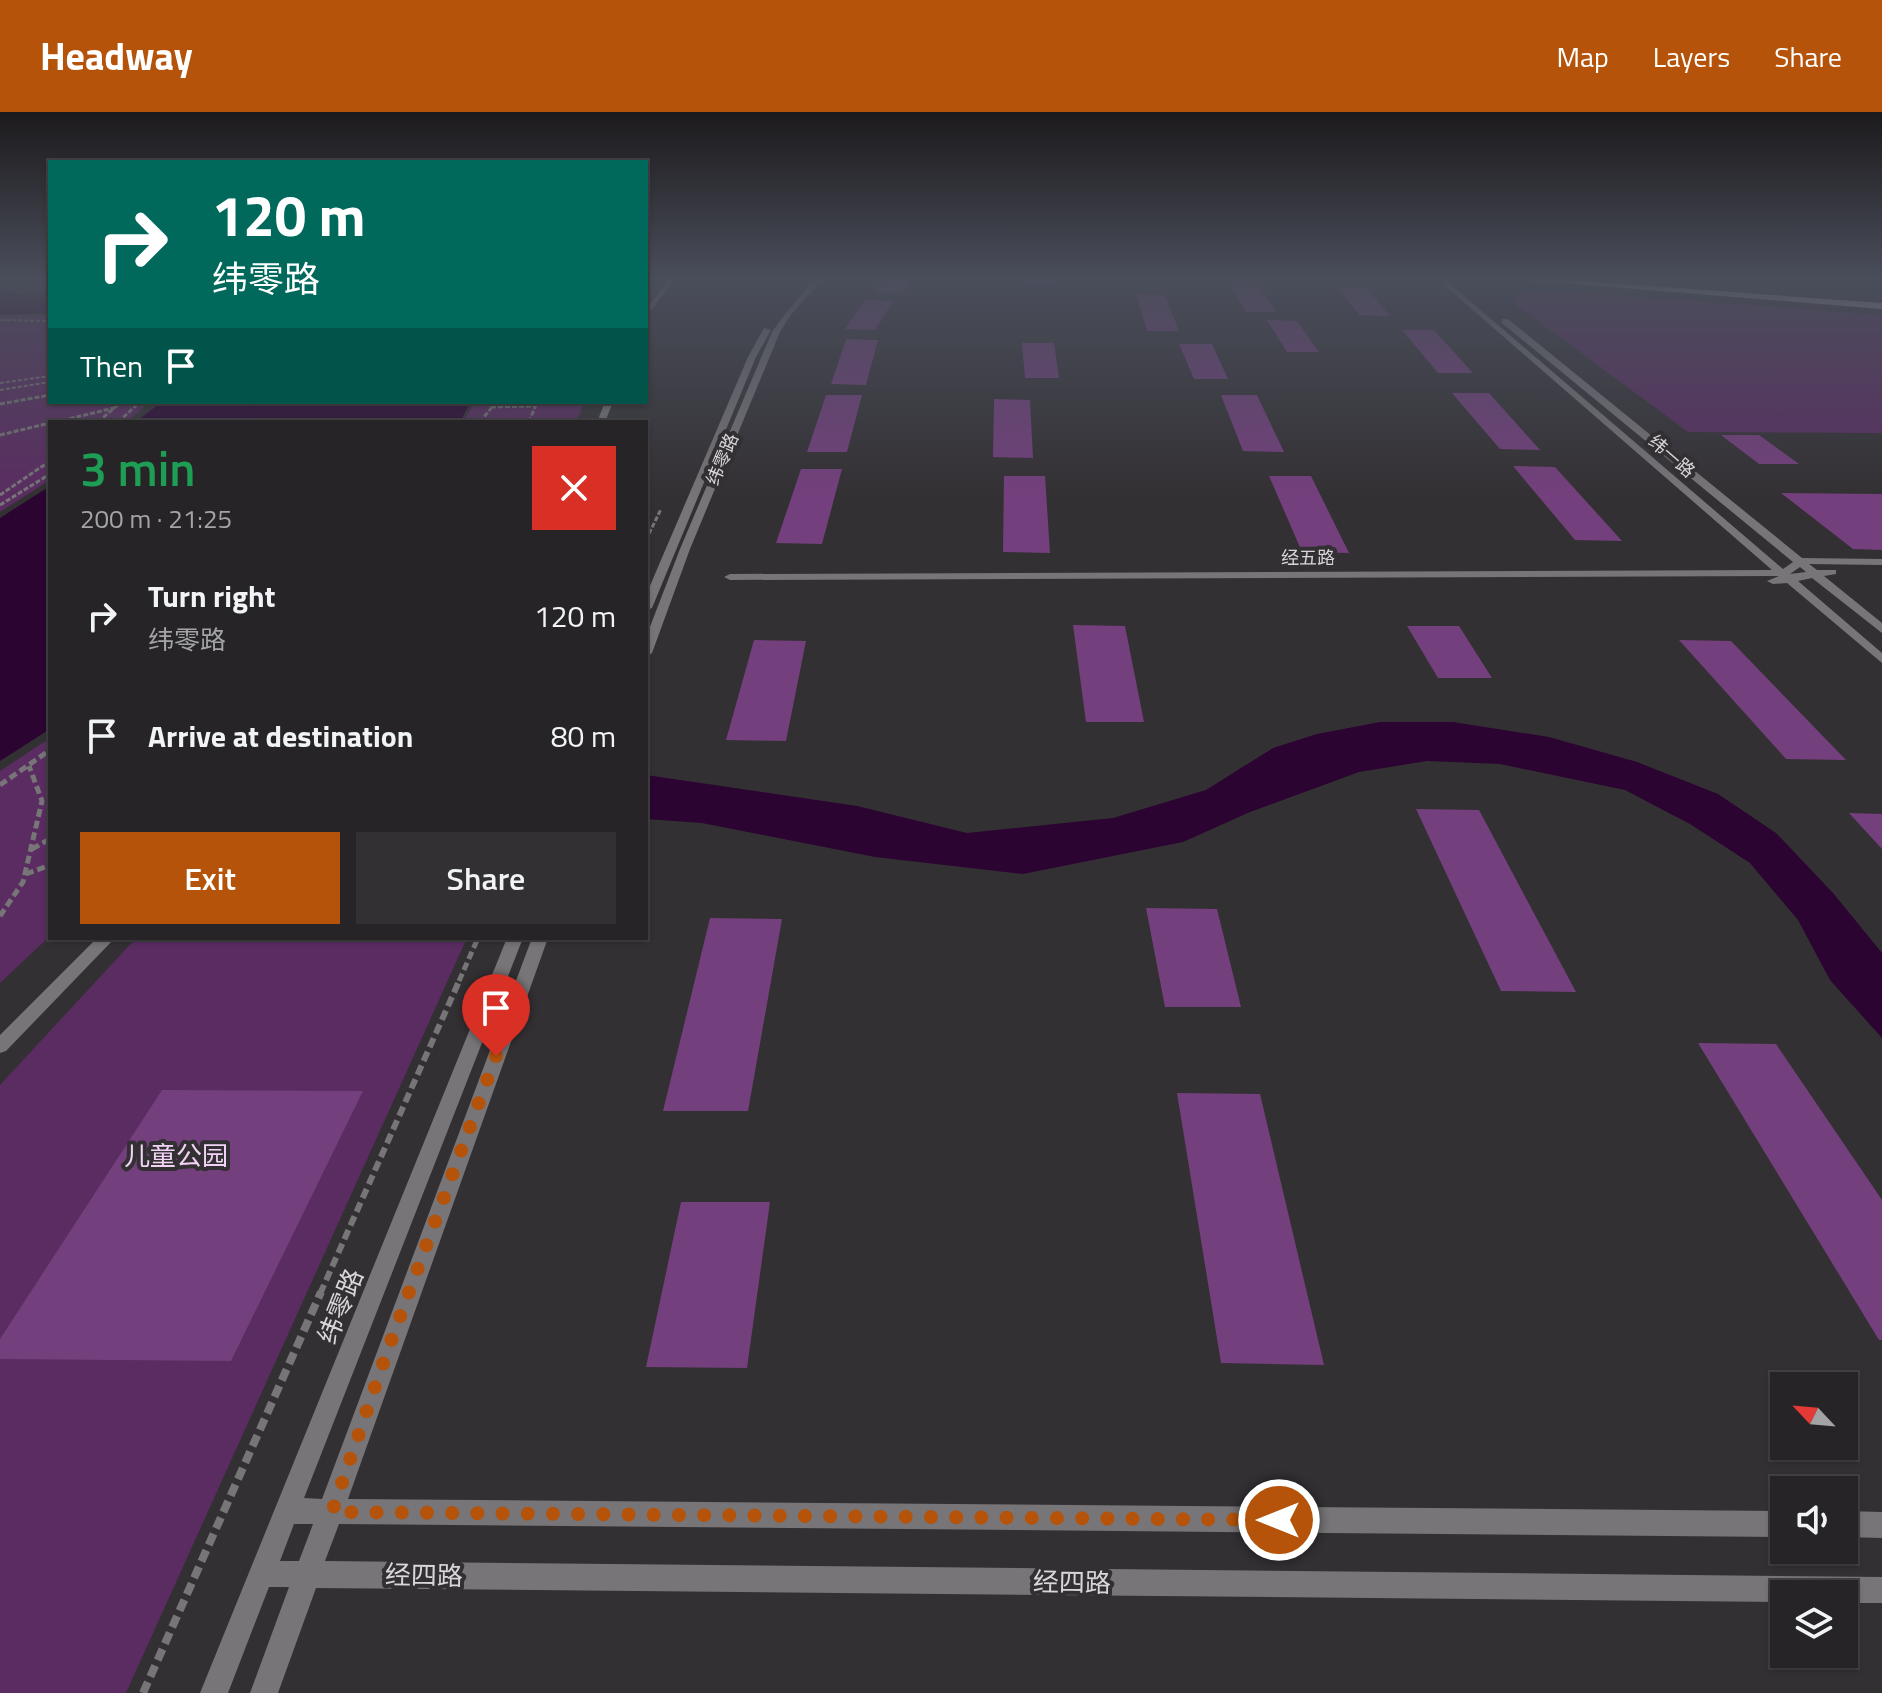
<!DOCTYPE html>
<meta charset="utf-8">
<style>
:root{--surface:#262426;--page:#323032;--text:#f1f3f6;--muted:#a4a4a7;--line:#424143;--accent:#b45309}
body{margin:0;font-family:"Titillium Web","Noto Sans SC",sans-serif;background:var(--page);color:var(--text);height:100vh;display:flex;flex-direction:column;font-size:30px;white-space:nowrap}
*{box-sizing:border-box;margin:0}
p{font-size:26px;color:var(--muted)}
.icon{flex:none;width:44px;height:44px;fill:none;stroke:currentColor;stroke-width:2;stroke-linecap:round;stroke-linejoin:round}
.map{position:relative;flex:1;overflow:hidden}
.side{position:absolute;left:48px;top:308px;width:600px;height:520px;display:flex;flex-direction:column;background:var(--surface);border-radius:0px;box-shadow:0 2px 6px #0004,0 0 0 2px var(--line)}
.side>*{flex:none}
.guide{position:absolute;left:48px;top:48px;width:600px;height:244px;border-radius:0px;box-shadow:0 2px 6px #0004,0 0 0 2px var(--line);background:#00695c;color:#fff;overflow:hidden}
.needle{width:52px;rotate:296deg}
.controls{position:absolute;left:1770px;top:1260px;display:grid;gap:16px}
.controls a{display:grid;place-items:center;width:88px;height:88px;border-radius:0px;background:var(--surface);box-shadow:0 2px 6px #0004,0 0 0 2px var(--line);font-size:40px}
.pin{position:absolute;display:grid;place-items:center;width:68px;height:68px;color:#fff;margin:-82px -34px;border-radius:50% 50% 50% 0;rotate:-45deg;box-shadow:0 0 8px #0007}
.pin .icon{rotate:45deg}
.me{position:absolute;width:88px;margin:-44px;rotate:270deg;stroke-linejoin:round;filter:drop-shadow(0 0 6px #0008)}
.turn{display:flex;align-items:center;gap:28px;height:168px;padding:0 32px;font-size:36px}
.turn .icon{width:104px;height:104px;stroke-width:2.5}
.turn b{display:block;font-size:56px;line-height:68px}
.then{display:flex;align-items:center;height:76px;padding:0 32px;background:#0003;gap:16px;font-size:30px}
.round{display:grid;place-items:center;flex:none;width:84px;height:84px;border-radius:0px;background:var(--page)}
.headline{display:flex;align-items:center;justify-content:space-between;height:136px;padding:0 32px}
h1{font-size:48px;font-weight:600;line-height:60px;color:#1e9e55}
.button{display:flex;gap:16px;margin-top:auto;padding:16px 32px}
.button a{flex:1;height:92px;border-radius:0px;background:var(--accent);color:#fff;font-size:32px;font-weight:600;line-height:92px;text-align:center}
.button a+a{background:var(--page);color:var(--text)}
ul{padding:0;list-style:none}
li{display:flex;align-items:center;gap:24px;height:120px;padding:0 32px}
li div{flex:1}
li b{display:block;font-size:30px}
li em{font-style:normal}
header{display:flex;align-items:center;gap:48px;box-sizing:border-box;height:112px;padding:0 40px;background:var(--accent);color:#fff}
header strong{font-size:38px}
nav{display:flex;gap:44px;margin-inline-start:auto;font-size:28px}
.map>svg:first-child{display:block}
.green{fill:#5a2c61}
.water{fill:#2b0431}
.building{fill:#743f7d}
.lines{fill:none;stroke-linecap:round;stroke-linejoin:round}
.path-far4{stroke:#777578;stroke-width:2;stroke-dasharray:4 2;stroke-linecap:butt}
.path-far3{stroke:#777578;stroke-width:3;stroke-dasharray:5 2;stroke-linecap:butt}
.path-far2{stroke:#777578;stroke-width:5;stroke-dasharray:8 4;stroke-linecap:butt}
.path-far1{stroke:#777578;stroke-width:6;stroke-dasharray:10 5;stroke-linecap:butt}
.path{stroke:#777578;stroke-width:8;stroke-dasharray:12 6;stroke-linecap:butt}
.minor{fill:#777577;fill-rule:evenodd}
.primary{fill:#bdbabe;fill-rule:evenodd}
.route{stroke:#b45309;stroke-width:14;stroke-dasharray:0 25.2}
.labels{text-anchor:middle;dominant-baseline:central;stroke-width:8;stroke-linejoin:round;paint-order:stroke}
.far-street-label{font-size:18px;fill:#d8d6d9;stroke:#333033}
.near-park-label{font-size:26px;fill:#f2d3f6;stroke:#333033}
.near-street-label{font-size:26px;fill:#d8d6d9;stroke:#333033}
</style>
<header>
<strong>Headway</strong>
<nav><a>Map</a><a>Layers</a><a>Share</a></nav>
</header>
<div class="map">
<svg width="1882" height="1581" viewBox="0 0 1882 1581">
<rect width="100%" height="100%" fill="#333033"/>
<path class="green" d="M 1537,178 L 1882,203 L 1882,321 L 1688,320 L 1512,190 L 1520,183 Z
M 0,203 L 50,204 L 50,290 L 150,290 L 127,310 L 50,310 L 50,368 L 0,400 Z
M 475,290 L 585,290 L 576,310 L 463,310 Z
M 50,626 L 50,824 L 0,871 L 0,659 Z
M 136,826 L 467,826 L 126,1581 L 0,1581 L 0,973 Z"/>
<path class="water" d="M 0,176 L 20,182 L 50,184 L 50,201 L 0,203 Z
M 162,290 L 471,290 L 460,310 L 135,310 Z
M 50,374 L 50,617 L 0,649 L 0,406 Z
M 1380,610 L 1453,610 L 1549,625 L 1637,650 L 1718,682 L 1776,721 L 1833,781 L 1882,841 L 1882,926 L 1830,868 L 1798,808 L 1750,751 L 1690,712 L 1625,678 L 1500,652 L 1427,649 L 1359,660 L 1250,700 L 1183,730 L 1023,762 L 875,745 L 702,711 L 646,707 L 646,663 L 857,694 L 967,721 L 1113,706 L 1206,678 L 1273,636 L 1317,622 Z"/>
<path class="building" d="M 883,166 L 911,166 L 902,181 L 874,180 Z
M 1026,166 L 1053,166 L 1054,173 L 1026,172 Z
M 1230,173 L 1258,173 L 1276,200 L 1246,200 Z
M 1337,176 L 1366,176 L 1390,204 L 1360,203 Z
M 1136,182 L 1165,183 L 1179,219 L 1147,219 Z
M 865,188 L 893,189 L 875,218 L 845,217 Z
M 1267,208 L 1297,209 L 1319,240 L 1287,240 Z
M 1402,218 L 1434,218 L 1473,261 L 1438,261 Z
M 846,227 L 878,228 L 866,273 L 831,272 Z
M 1022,231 L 1054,231 L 1059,266 L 1025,266 Z
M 1179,232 L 1212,232 L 1228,267 L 1194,267 Z
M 1452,281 L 1489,281 L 1540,338 L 1500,337 Z
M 826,283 L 862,283 L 847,340 L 807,340 Z
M 1221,283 L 1257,283 L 1284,340 L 1243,339 Z
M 994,287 L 1030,288 L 1033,346 L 993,345 Z
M 1721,323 L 1759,323 L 1799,352 L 1759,352 Z
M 1513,354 L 1555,355 L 1622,429 L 1575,428 Z
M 801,357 L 842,357 L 822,432 L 776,431 Z
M 1004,364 L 1045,364 L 1050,441 L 1003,440 Z
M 1269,364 L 1311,364 L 1349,441 L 1302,440 Z
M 1781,381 L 1882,382 L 1882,438 L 1853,437 Z
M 1073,513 L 1125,514 L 1144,610 L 1086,610 Z
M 1407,514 L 1459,514 L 1492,566 L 1438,566 Z
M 754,528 L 806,529 L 786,629 L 726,628 Z
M 1679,528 L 1731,529 L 1846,648 L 1786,647 Z
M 1416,697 L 1479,698 L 1576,880 L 1501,879 Z
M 1849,701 L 1882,702 L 1882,737 Z
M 1146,796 L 1217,797 L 1241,895 L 1165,895 Z
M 710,806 L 782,807 L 748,999 L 663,999 Z
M 1698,931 L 1776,932 L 1882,1088 L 1882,1228 L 1879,1228 Z
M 162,978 L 363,979 L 231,1249 L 0,1247 L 0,1227 Z
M 1177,981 L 1260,982 L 1324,1253 L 1221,1251 Z
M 681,1090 L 770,1090 L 747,1256 L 646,1255 Z"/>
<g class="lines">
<path class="path-far4" d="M 0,208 L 50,209
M 0,271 L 50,264
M 0,278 L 50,270
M 45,284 L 50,283"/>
<path class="path-far3" d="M 0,292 L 50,283
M 491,295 L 535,294
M 56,310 L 114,296
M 98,310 L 121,290
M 118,310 L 140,290
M 480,310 L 496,290
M 529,310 L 537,290
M 0,323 L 50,311
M 0,383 L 50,349
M 0,393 L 50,362
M 646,428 L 661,397"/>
<path class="path-far2" d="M 0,673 L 50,638
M 32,737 L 50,727
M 26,762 L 50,753
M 0,804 L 23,770 L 42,689 L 29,654
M 459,869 L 478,826"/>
<path class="path-far1" d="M 320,1182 L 460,867"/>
<path class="path" d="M 143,1581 L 321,1180"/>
<path class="minor" d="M 671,166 L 677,166 L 646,204 L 646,197 Z
M 816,166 L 823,166 L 790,204 L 780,220 L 690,437 L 652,541 L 646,545 L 646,525 L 680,437 L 772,220 L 785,202 Z
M 1436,166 L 1443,166 L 1783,457 L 1793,450 L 1502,211 L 1502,207 L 1508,207 L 1802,446 L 1882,447 L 1882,453 L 1809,452 L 1817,458 L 1836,458 L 1836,462 L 1824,464 L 1882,511 L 1882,521 L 1812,466 L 1798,469 L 1882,541 L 1882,551 L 1787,471 L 1773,472 L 1767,469 L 1779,464 L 730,468 L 724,465 L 730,462 L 1772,458 ZM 1800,455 L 1806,460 L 1790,462 Z
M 764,216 L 771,218 L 756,245 L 652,496 L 646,499 L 646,483 L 748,245 Z
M 605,290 L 613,290 L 605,310 L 597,310 Z
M 97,826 L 115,826 L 6,939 L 0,941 L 0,923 Z
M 507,826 L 523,826 L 304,1386 L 322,1387 L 532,826 L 548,826 L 348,1387 L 1784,1399 L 1784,1425 L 339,1412 L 325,1449 L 1882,1465 L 1882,1491 L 1844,1491 L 1844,1482 L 1784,1482 L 1784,1490 L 316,1476 L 278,1581 L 250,1581 L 289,1475 L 269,1475 L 228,1581 L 200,1581 ZM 294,1412 L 313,1412 L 299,1449 L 280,1449 Z
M 1844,1399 L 1882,1400 L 1882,1426 L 1844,1425 Z"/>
<path class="primary" d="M 1504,166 L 1540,166 L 1882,191 L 1882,197 Z"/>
</g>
<linearGradient id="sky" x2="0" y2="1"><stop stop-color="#1c1a1c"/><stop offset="0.43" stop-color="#4a4e5b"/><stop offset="1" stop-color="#4a4e5b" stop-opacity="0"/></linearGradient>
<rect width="1882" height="387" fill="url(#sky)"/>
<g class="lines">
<path class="route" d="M 496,944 L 387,1240 L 332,1400 L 1279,1408"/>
</g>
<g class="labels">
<g class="far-street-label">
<text transform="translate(1672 344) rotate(41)">纬一路</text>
<text transform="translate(722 347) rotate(-67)">纬零路</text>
<text x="1308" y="445">经五路</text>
</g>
<g class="near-park-label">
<text x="176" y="1043">儿童公园</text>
</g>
<g class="near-street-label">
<text transform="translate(340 1194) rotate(-68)">纬零路</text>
<text transform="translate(424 1463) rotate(1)">经四路</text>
<text transform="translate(1072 1470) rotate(1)">经四路</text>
</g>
</g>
</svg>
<div class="controls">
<a><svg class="needle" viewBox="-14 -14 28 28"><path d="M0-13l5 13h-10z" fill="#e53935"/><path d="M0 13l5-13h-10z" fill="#a4a4a7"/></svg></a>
<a><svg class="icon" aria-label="sound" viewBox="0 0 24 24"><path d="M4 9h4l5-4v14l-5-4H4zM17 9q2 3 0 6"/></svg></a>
<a><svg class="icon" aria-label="layers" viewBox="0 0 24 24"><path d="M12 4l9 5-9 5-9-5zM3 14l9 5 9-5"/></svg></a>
</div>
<div class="pin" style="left:496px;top:944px;background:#d93025"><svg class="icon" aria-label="arrive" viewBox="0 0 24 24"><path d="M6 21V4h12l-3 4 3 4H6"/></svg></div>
<svg class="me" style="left:1279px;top:1408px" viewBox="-20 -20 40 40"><circle r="17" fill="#b45309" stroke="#fff" stroke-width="3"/><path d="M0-11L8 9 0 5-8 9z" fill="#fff"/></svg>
<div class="guide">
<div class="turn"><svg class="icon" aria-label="right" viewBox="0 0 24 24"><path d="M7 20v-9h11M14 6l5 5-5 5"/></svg><div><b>120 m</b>纬零路</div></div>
<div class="then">Then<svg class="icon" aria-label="arrive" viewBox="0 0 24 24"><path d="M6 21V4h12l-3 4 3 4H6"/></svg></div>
</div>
<section class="side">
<div class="headline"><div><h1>3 min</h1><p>200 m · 21:25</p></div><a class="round" style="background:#d93025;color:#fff"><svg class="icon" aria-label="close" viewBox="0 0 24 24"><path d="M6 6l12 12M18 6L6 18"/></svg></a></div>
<ul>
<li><svg class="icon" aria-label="right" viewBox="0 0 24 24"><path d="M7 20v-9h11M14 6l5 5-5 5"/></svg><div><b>Turn right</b><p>纬零路</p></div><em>120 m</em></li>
<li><svg class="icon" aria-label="arrive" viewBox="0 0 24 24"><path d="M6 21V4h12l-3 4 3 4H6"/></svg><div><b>Arrive at destination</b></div><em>80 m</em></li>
</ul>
<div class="button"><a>Exit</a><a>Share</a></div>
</section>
</div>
